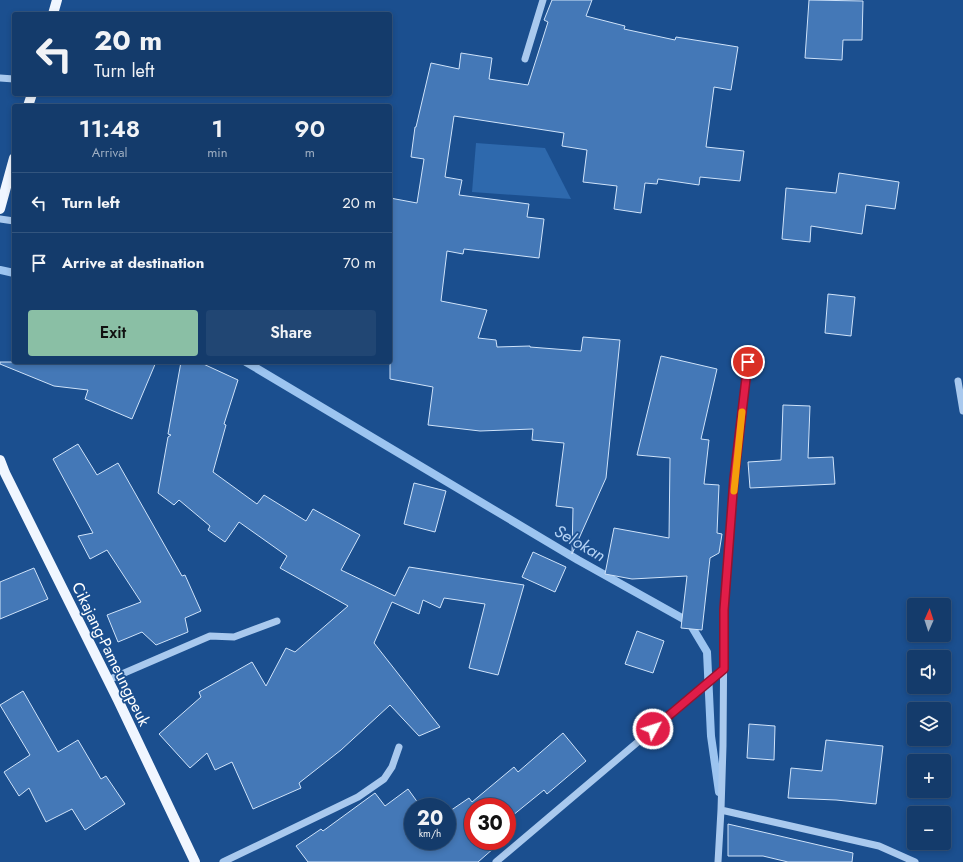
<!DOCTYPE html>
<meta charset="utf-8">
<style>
:root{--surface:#143b6b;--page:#214673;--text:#f1f3f6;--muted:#9dadc1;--line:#33557e;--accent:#8abfa5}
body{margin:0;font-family:Jost,sans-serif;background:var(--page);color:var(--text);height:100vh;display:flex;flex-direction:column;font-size:15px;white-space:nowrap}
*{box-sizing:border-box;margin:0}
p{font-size:13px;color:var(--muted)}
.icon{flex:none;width:22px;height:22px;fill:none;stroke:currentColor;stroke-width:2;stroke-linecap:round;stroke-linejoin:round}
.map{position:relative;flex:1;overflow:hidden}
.panel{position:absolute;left:12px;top:104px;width:380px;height:260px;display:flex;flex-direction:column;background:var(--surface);border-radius:4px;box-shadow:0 2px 6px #0003,0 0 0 1px var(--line)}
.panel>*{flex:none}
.top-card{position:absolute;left:12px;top:12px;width:380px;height:84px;border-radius:4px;box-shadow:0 2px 6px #0003,0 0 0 1px var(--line);background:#143b6b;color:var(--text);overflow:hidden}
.needle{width:26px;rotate:3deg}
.controls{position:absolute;left:907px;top:598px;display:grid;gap:8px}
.controls a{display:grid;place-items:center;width:44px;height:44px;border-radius:4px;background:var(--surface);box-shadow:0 2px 6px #0003,0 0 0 1px var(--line);font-size:20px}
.speed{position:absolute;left:404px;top:798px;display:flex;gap:8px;font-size:20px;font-weight:700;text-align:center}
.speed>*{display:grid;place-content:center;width:52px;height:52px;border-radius:50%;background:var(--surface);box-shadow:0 2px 6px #0003,0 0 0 1px var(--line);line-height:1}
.speed small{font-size:10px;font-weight:400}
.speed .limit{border:6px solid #d22;background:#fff;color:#111}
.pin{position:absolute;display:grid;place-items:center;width:34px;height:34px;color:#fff;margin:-17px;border:2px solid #fff;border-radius:50%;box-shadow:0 1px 4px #0007}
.me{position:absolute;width:44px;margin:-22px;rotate:50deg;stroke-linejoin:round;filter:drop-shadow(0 0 3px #0008)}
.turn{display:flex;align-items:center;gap:14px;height:84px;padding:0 16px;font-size:18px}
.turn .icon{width:52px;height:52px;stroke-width:2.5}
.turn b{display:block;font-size:28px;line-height:34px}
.eta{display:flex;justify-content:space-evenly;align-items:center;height:68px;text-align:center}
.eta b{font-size:24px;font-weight:600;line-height:28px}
.cta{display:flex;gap:8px;margin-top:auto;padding:8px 16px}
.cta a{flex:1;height:46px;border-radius:4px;background:var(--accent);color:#111;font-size:16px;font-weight:600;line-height:46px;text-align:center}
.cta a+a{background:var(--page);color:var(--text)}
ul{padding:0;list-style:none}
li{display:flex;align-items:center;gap:12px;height:60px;padding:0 16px;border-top:1px solid var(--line)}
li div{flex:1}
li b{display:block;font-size:15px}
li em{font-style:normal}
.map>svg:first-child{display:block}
.green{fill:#2e69ad}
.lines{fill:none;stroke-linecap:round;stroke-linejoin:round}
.stream{stroke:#9cc4f0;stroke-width:8}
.building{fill:#4478b7;stroke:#cfe3fa}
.minor{stroke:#a9c9ee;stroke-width:7}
.major{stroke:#f0f6ff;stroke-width:10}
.route-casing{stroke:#92132f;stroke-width:10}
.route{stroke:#e11d48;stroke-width:7}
.slow{stroke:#f59e0b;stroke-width:7}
.labels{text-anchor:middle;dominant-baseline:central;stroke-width:3.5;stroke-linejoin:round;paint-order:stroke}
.street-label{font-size:16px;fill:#fff;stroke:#1b4f8f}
.water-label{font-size:17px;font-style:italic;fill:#b5d3f5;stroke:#1b4f8f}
</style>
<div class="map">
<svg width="963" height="862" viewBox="0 0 963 862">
<rect width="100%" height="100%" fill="#1b4f8f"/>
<path class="green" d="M 476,143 L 545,148 L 571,199 L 472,192 Z"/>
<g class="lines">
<path class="stream" d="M 0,270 L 14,273
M 246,362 L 578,560 L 689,622 L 707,652 L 711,736 L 719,792"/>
</g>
<path class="building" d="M 552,0 L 592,0 L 586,16 L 625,26 L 624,29 L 675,40 L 676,37 L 738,47 L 731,90 L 714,87 L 706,147 L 744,151 L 740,181 L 700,177 L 699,185 L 658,179 L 657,184 L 645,183 L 641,213 L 614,209 L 617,186 L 583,182 L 587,150 L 562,146 L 564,133 L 454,116 L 445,177 L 462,180 L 459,195 L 529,204 L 527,217 L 544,219 L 539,258 L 464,249 L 463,254 L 447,251 L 441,301 L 487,310 L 478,338 L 496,340 L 497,347 L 530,346 L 530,347 L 581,351 L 583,337 L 620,340 L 606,478 L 572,554 L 573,508 L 556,506 L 564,443 L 532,440 L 533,429 L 480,431 L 428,425 L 433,387 L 390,379 L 390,198 L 417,203 L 424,159 L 411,157 L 415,127 L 416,127 L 431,63 L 459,69 L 461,53 L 492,58 L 489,79 L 528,85 L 548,22 L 544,20 Z
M 809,0 L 863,1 L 862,40 L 843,40 L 842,60 L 805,58 Z
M 839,173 L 899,182 L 895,209 L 866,205 L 862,234 L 811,226 L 810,242 L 782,239 L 786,188 L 836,193 Z
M 828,294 L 855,297 L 851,336 L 825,333 Z
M 661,356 L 717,369 L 701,439 L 709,440 L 704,484 L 719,485 L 717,533 L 722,534 L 719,553 L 710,558 L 702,630 L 681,628 L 687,576 L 632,579 L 605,574 L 614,528 L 669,538 L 670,458 L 637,455 Z
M 0,362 L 156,362 L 132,419 L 85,399 L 88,390 L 54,386 L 0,364 Z
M 181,362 L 199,362 L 238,380 L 224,424 L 226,425 L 213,472 L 257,504 L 264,495 L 306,521 L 313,509 L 360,535 L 341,570 L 395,596 L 409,567 L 524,585 L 498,675 L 469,668 L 485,604 L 444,598 L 440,608 L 423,600 L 419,614 L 392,602 L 374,643 L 440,727 L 419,736 L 390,705 L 341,750 L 299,783 L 301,788 L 253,809 L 232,762 L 215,770 L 207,753 L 190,768 L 159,734 L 201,697 L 199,692 L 252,662 L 266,686 L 286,648 L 295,652 L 348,606 L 280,568 L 287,556 L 239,522 L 225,542 L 208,530 L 210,526 L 179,500 L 174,505 L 158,493 L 168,437 L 171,435 L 168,434 Z
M 783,405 L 810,406 L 808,458 L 833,457 L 835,484 L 750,488 L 748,462 L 781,460 Z
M 78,444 L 97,475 L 118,463 L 182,576 L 185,575 L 201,611 L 185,618 L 188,632 L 156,645 L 142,632 L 118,642 L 107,615 L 141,602 L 107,550 L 90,559 L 78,536 L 93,533 L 53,459 Z
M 414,483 L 446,491 L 435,532 L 404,524 Z
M 533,552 L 566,567 L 555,592 L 522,577 Z
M 34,568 L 48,599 L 0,619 L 0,582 Z
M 637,631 L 664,641 L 653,673 L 625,664 Z
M 23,691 L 58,752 L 78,740 L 101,779 L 106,776 L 125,804 L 85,830 L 72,809 L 46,822 L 29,788 L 19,796 L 4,772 L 30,755 L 0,705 Z
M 749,724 L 775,726 L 774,760 L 747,758 Z
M 563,733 L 586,761 L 547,794 L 544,790 L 507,820 L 507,807 L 473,807 L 473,841 L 502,841 L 478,862 L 308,862 L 296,846 L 321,829 L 323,831 L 375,793 L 385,806 L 408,789 L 421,807 L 413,807 L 413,841 L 447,841 L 447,813 L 469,798 L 472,802 L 514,767 L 518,772 Z
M 826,740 L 883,746 L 876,804 L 836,800 L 788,798 L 791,768 L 822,771 Z
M 728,824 L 853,853 L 852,862 L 788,862 L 763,856 L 728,856 Z"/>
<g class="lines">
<path class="minor" d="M 525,59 L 543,0
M 0,78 L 14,79
M 0,219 L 14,221
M 958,381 L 963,411
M 108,680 L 210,636 L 234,637 L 277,621
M 721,810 L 879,846 L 915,862
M 223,862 L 358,797 L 384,779 L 392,767 L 399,747
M 496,862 L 724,669
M 718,862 L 721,810 L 723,746 L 724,610 L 735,479 L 748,363"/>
<path class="major" d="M 53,14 L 57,0
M 28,106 L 32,94
M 0,209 L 14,158
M 0,460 L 5,473 L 118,700 L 195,862"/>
</g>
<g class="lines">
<g class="route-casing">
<path id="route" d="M 653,729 L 724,669 L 724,610 L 734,479 L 748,362"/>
</g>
<use href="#route" class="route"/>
<path class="slow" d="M 734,491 L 742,412"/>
</g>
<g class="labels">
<g class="street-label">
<text transform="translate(111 654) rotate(64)">Cikajang-Pameungpeuk</text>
</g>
<g class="water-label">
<text transform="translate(580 543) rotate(30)">Selokan</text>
</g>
</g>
</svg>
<div class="controls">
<a><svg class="needle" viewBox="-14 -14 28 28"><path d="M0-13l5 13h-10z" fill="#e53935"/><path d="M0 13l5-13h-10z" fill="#9dadc1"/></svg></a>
<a><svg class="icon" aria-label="sound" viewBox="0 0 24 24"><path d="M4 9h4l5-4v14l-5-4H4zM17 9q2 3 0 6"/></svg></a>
<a><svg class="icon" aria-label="layers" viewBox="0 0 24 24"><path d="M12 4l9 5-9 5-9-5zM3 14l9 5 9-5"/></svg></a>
<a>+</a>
<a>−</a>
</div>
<div class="speed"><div>20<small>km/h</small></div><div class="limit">30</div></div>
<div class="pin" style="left:748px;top:362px;background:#d93025"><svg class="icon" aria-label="arrive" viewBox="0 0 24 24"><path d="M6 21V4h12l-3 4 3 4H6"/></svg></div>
<svg class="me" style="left:653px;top:729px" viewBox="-20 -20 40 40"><circle r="17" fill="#e11d48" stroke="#fff" stroke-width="3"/><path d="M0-11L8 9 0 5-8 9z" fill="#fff"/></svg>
<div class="top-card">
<div class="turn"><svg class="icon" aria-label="left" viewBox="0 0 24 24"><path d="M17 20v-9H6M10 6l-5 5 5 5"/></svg><div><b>20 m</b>Turn left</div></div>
</div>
<section class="panel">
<div class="eta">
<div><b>11:48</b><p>Arrival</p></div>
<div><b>1</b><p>min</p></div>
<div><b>90</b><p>m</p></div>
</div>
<ul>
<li><svg class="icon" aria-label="left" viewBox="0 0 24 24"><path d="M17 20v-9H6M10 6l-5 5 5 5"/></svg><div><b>Turn left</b></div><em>20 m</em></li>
<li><svg class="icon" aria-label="arrive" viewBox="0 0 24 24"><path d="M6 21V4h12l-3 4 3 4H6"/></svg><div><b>Arrive at destination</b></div><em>70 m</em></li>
</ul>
<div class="cta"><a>Exit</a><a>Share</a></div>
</section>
</div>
